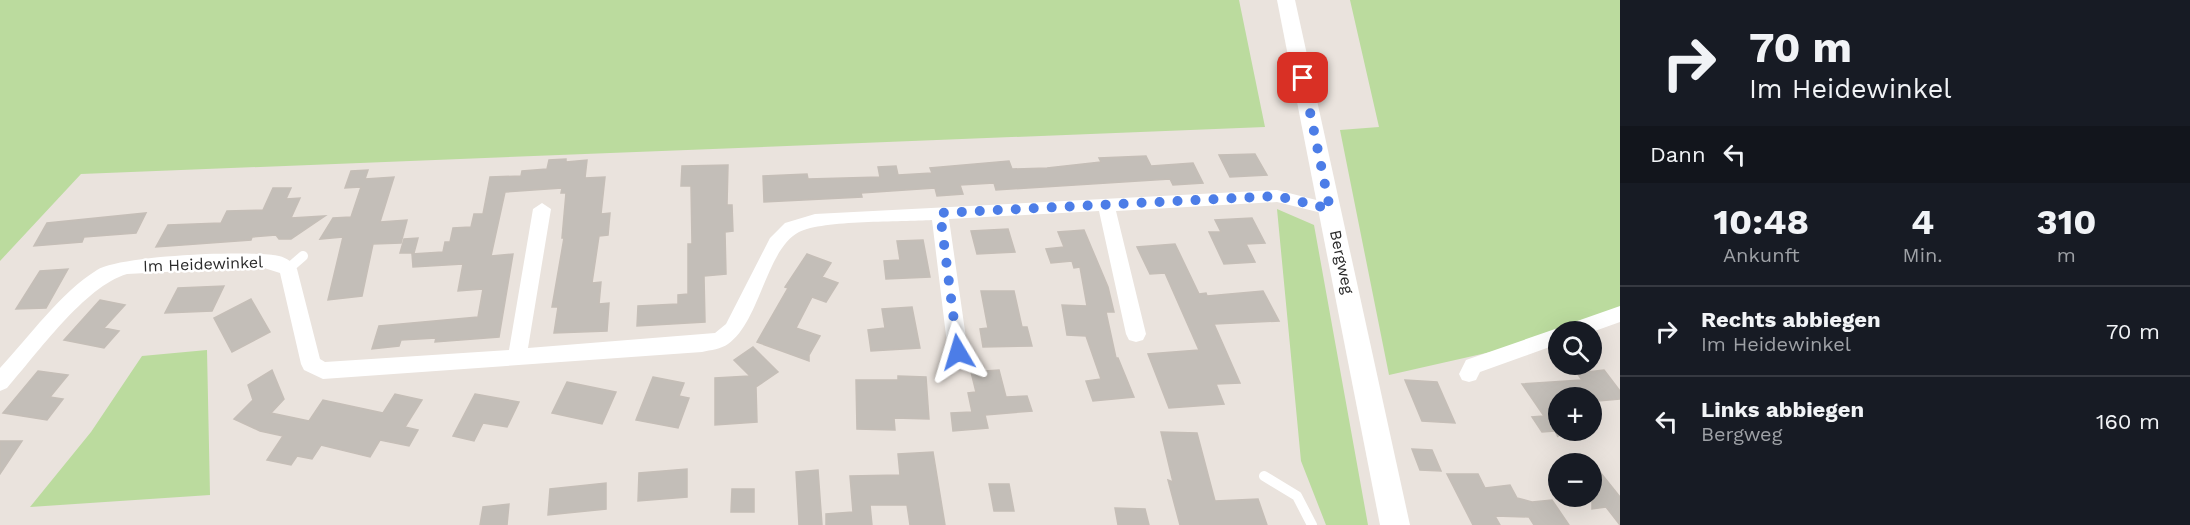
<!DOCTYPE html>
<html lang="de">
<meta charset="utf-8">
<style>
:root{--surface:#171b24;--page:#20242c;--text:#f1f3f6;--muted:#9ea1a6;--line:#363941}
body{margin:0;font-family:"Work Sans",sans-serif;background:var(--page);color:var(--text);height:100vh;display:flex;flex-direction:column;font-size:22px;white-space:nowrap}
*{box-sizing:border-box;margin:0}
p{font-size:20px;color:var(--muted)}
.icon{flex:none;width:33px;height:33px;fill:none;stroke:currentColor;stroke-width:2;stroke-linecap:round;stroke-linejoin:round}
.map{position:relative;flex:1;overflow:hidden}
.details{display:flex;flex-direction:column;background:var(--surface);width:570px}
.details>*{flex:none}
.hud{background:#171b24;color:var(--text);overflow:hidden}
.tools{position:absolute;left:1548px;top:321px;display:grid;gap:12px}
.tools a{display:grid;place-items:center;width:54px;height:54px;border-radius:50%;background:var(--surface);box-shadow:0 6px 24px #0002;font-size:30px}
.pin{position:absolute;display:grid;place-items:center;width:51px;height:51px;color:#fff;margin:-26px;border-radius:12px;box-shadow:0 3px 9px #0006}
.me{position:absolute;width:66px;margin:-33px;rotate:353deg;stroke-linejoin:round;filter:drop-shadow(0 0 4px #0008)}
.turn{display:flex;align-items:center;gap:21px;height:126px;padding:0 30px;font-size:27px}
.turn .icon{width:78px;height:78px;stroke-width:2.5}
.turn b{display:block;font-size:42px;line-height:51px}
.then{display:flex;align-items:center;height:57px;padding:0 30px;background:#0003;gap:12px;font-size:22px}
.eta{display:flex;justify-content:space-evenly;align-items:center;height:102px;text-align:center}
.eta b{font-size:36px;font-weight:700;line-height:42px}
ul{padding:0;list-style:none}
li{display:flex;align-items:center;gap:18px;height:90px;padding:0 30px;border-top:2px solid var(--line)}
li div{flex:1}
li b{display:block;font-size:22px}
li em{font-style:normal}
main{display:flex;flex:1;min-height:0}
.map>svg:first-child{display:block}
.green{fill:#bbdb9e}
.building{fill:#c3beb8;stroke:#c5beb7;stroke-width:1.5}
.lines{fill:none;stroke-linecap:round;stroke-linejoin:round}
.service{stroke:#fff;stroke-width:10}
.minor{fill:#fff;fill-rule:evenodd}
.secondary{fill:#fff;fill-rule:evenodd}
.route{stroke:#4c7de7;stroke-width:10;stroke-dasharray:0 18}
.labels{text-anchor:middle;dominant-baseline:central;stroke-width:5;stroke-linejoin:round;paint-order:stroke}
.street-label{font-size:16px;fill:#292929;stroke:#fff}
</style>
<main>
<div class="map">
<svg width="1620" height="525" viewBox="0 0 1620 525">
<rect width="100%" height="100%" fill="#eae3dd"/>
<path class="green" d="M 0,0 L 1239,0 L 1265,127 L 81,174 L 0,261 Z
M 1350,0 L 1620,0 L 1620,308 L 1495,351 L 1389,375 L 1340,130 L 1379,127 Z
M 1277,209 L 1314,225 L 1368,525 L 1326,525 L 1301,461 Z
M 207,350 L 210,495 L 30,507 L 91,432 L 142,356 Z"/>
<path class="building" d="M 1255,154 L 1267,175 L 1230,177 L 1219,155 Z
M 1146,156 L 1151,166 L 1193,163 L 1203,183 L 1173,185 L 1170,179 L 996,190 L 994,183 L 960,185 L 963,194 L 937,196 L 935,188 L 861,193 L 862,197 L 764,202 L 763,176 L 807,174 L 808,179 L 880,177 L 878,167 L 896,166 L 898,175 L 932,173 L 930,168 L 1009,161 L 1012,169 L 1047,168 L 1101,162 L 1099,158 Z
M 566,159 L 566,162 L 587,160 L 585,178 L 605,177 L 601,214 L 610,213 L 608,235 L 599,236 L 592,283 L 601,282 L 599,304 L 609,303 L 607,331 L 554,333 L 558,307 L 552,307 L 564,238 L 562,238 L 566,193 L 561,193 L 562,188 L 505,192 L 491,256 L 513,254 L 499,337 L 435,342 L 436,338 L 401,340 L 399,346 L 372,349 L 379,326 L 478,317 L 483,289 L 458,291 L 463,264 L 413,267 L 412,254 L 443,252 L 445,242 L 450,242 L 453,228 L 471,227 L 474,214 L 483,214 L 490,177 L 521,176 L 522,171 L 547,169 L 549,160 Z
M 728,165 L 727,205 L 732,205 L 733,231 L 725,232 L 726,274 L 704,276 L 705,322 L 637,326 L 638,306 L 678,304 L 678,295 L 688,294 L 688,244 L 692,244 L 691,186 L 681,186 L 682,166 Z
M 368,170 L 365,179 L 394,177 L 380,222 L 407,220 L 401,243 L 373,244 L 362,296 L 328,300 L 343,237 L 320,239 L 333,218 L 351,217 L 361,187 L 345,188 L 351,171 Z
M 273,188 L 291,188 L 286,199 L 300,198 L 291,218 L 325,216 L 291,239 L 279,239 L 276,235 L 252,237 L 251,240 L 156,247 L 168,225 L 221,223 L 227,211 L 263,210 Z
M 146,213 L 136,233 L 84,237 L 82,242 L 34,246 L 47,223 Z
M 1252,218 L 1265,243 L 1246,244 L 1255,262 L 1224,264 L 1209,232 L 1221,232 L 1215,220 Z
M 1008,229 L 1015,252 L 977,254 L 971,231 Z
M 1084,230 L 1108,287 L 1114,312 L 1106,312 L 1116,358 L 1118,358 L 1134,397 L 1093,401 L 1086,381 L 1101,379 L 1086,336 L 1067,335 L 1062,305 L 1087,306 L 1080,267 L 1074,268 L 1072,261 L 1051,263 L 1046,249 L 1064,247 L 1058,232 Z
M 418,238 L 414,253 L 400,253 L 404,239 Z
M 923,240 L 930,277 L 886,279 L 884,261 L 900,260 L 897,241 Z
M 1175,244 L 1199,294 L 1206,293 L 1207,296 L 1263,291 L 1279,321 L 1214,324 L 1240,383 L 1216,384 L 1224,404 L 1169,408 L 1148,354 L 1199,350 L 1165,273 L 1150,274 L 1137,247 Z
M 807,254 L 831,263 L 822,277 L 838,283 L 826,302 L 812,297 L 796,328 L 820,336 L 809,355 L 809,361 L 757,342 L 788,288 L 785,287 Z
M 68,269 L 46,308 L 16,309 L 40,271 Z
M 224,286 L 212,311 L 165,313 L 178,288 Z
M 981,291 L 1014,291 L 1022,327 L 1027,327 L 1032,346 L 983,347 L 980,329 L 988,328 Z
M 251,299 L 270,332 L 232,352 L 214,318 Z
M 100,300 L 125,305 L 104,328 L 119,331 L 104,348 L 64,340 Z
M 912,307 L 920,348 L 871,351 L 868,330 L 885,328 L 882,309 Z
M 753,347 L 778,372 L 756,387 L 757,422 L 715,425 L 715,378 L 750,376 L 734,360 Z
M 272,370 L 284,399 L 271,413 L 309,421 L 323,400 L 383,413 L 395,394 L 422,400 L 405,427 L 418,430 L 409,446 L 380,440 L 370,457 L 321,445 L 312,459 L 297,456 L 291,465 L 267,460 L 283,436 L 260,431 L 234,419 L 253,400 L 248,385 Z
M 999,370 L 1006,397 L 1027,396 L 1032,411 L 985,415 L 988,428 L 953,431 L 951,413 L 972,412 L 968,393 L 976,392 L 971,372 Z
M 1604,370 L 1620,391 L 1620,399 L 1598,401 L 1596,398 L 1558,398 L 1558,437 L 1555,431 L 1542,432 L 1532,417 L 1544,416 L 1522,384 L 1582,380 L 1577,373 Z
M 38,371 L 68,375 L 50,397 L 63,399 L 47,420 L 3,413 Z
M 898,376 L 926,377 L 929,419 L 894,418 L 895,430 L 857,429 L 856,380 L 898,380 Z
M 653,377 L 684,383 L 679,396 L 689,398 L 678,428 L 636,420 Z
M 1405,380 L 1437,382 L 1455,423 L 1422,421 Z
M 567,382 L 616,392 L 602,424 L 552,413 Z
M 475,394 L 519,402 L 507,427 L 483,423 L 474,441 L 453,436 Z
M 1161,432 L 1197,433 L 1215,501 L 1258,499 L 1267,525 L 1180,525 L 1168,480 L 1173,482 Z
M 0,441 L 22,441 L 0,474 Z
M 1412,449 L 1432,450 L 1441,471 L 1420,470 Z
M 933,452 L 945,525 L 910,525 L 907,505 L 870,505 L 872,525 L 826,525 L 826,514 L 853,512 L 850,476 L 900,475 L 898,454 Z
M 1592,462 L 1620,497 L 1620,525 L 1606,507 L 1592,509 Z
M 687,469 L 687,497 L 638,501 L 639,473 Z
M 818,470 L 822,525 L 799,525 L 796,472 Z
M 1447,474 L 1478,474 L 1485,488 L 1510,485 L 1517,498 L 1532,502 L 1552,500 L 1569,525 L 1534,525 L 1529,517 L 1495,516 L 1500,525 L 1473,525 Z
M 606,483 L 606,509 L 548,515 L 550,489 Z
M 989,484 L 1009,484 L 1014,511 L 994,511 Z
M 732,489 L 754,489 L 754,512 L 731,512 Z
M 509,504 L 507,525 L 480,525 L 483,507 Z
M 1115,508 L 1145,509 L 1149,525 L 1118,525 Z"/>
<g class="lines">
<path class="service" d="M 288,269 L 303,256
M 1264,476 L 1297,496 L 1312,525"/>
<path class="minor" d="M 1277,190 L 1336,205 L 1339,209 L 1330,215 L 1277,202 L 1116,211 L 1146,334 L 1143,340 L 1136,342 L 1129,340 L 1126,334 L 1099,211 L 949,219 L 968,352 L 965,358 L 958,360 L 951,358 L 948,352 L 932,220 C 902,222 823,220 799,232 C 766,249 760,322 728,344 C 721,349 711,350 702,352 L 323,379 L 304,370 L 301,364 L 280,273 L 261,267 L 127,274 C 85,286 37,354 7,388 L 0,391 L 0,368 C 29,337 61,292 97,270 C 121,255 250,250 279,256 C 287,258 293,262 297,269 L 320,359 L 325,362 L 509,350 L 533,209 L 542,203 L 551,209 L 528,348 L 715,333 L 726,324 L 770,238 L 785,223 L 815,214 Z
M 1620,306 L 1620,322 L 1592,332 L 1558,332 L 1558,344 L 1480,372 L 1476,380 L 1469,382 L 1462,380 L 1459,374 L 1466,360 L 1558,328 L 1562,329 L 1563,326 Z"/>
<path class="secondary" d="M 1277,0 L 1295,0 L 1410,525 L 1380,525 Z"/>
</g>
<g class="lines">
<path class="route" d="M 958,352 L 940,213 L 1277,196 L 1330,209 L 1303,78"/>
</g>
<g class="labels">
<g class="street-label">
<text transform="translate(1342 262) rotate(78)">Bergweg</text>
<text transform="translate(203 264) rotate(-2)">Im Heidewinkel</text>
</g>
</g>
</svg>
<div class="tools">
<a><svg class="icon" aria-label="search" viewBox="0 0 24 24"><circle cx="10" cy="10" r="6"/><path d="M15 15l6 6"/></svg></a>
<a>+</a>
<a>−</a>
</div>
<div class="pin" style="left:1303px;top:78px;background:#d93025"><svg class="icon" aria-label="arrive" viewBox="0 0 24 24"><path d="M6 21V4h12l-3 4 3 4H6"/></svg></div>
<svg class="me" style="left:958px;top:352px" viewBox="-20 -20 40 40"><path d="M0-17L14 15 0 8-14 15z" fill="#4c7de7" stroke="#fff" stroke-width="4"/></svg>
</div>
<section class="details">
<div class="hud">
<div class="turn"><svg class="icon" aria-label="right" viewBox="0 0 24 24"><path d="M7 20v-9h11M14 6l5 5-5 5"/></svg><div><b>70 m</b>Im Heidewinkel</div></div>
<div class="then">Dann<svg class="icon" aria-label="left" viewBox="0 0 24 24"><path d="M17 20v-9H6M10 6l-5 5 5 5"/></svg></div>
</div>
<div class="eta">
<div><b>10:48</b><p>Ankunft</p></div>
<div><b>4</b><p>Min.</p></div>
<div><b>310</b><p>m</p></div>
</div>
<ul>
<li><svg class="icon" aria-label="right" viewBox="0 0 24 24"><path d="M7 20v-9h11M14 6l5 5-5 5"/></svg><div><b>Rechts abbiegen</b><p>Im Heidewinkel</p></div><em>70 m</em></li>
<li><svg class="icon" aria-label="left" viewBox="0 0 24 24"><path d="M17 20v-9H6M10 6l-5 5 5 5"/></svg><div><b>Links abbiegen</b><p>Bergweg</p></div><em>160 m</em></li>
</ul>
</section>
</main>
